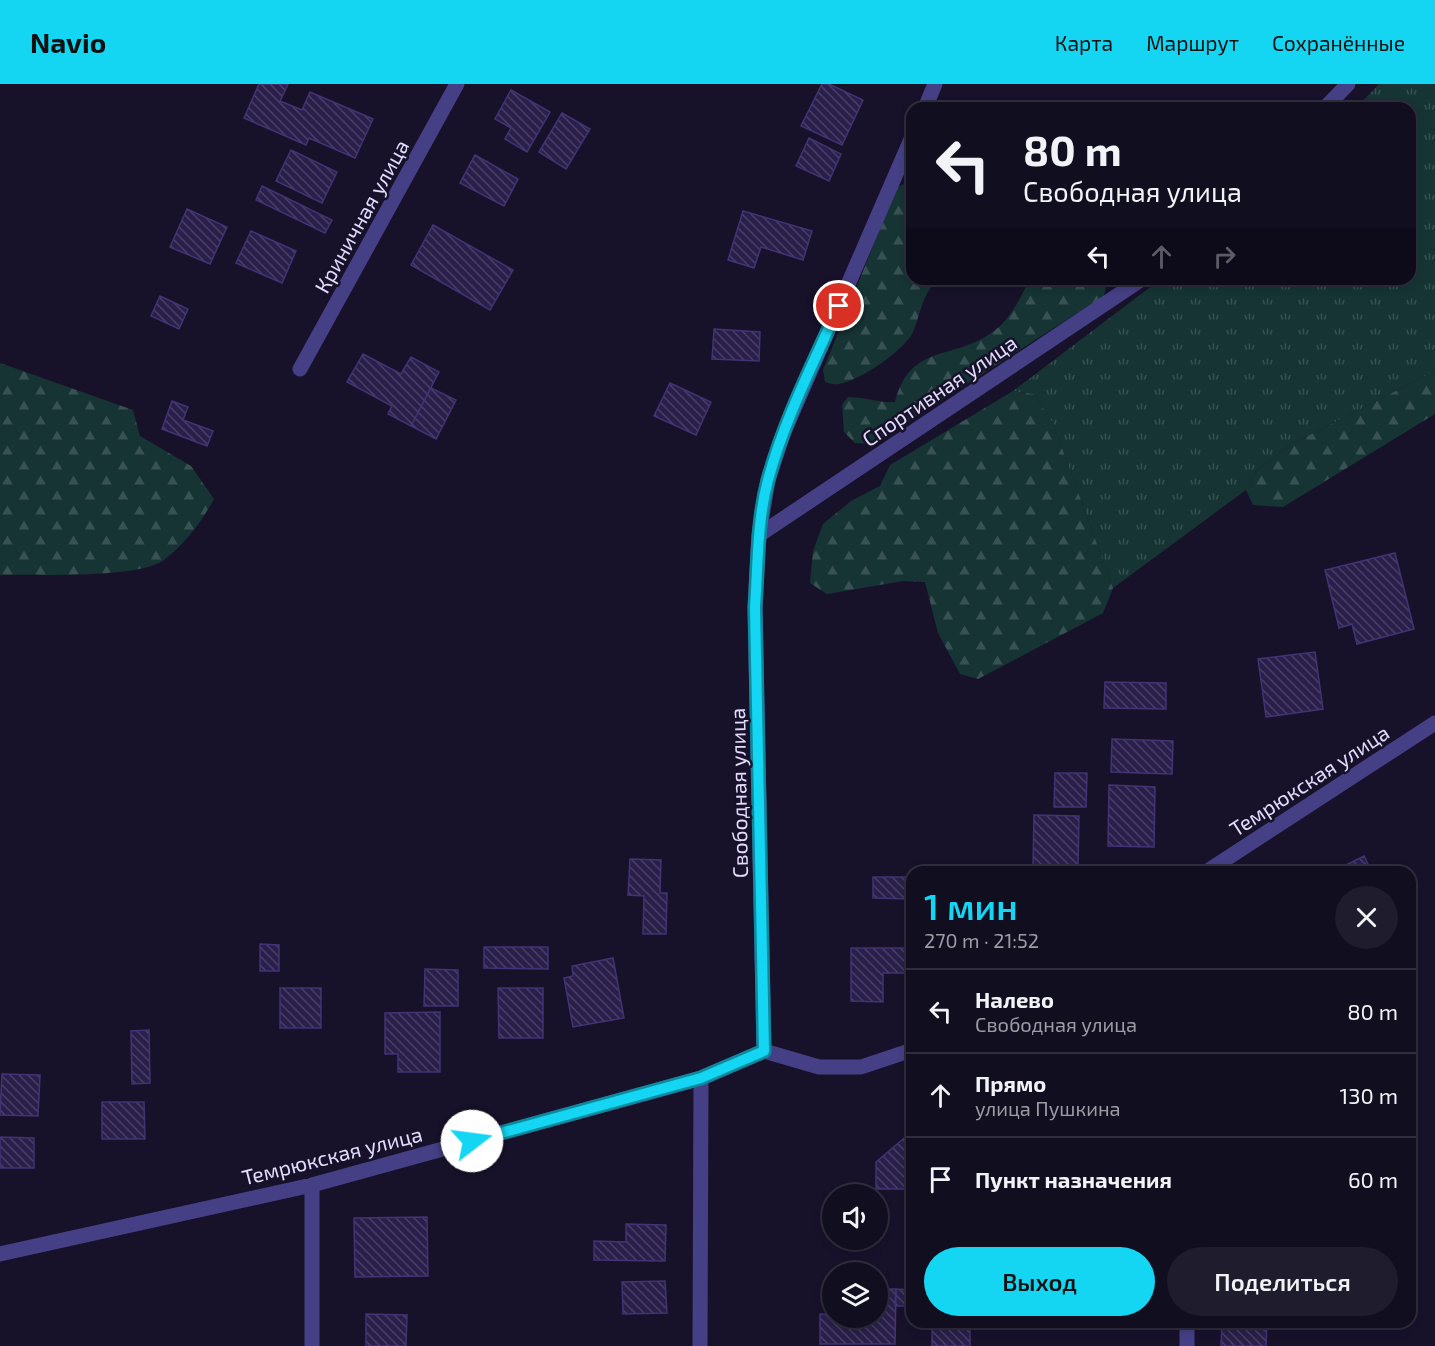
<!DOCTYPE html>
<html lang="ru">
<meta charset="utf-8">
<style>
:root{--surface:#110e20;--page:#1e1c2d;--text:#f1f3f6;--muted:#9c9ca5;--line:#302e3e;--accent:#14d6f3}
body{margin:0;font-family:"Exo 2",sans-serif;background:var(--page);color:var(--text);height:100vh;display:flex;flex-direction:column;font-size:22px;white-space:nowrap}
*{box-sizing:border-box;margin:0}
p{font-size:20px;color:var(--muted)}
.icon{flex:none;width:33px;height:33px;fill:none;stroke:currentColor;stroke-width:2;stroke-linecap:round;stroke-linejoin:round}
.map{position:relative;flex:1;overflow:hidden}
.sheet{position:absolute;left:906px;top:782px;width:510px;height:462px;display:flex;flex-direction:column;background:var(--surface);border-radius:18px;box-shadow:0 3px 9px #0003,0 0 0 2px var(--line)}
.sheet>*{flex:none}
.top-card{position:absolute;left:906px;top:18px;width:510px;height:183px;border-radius:18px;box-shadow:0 3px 9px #0003,0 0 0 2px var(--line);background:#110e20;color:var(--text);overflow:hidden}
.buttons{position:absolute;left:822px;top:1100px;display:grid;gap:12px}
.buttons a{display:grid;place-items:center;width:66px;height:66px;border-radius:50%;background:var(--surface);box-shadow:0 3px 9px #0003,0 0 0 2px var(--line);font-size:30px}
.pin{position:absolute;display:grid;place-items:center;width:51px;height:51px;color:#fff;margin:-26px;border:3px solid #fff;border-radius:50%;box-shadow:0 2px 6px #0007}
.me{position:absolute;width:66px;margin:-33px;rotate:75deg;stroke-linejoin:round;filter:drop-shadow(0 0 4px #0008)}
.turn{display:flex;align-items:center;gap:21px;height:126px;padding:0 18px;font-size:27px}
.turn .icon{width:78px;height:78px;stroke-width:2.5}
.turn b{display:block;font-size:42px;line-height:51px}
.lanes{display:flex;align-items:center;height:57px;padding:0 18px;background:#0003;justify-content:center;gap:30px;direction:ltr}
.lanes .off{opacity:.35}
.round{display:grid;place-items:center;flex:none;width:63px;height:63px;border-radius:32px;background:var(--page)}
.summary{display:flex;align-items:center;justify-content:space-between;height:102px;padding:0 18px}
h1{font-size:36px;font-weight:600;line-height:45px;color:var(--accent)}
.button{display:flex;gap:12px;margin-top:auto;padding:12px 18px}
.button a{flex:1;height:69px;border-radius:36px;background:var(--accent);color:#111;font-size:24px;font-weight:600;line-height:69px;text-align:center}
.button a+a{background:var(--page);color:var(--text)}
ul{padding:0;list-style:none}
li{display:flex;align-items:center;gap:18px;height:84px;padding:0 18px;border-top:2px solid var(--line)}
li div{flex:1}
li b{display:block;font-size:22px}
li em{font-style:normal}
header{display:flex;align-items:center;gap:36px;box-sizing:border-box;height:84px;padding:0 30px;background:var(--accent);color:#111}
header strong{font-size:28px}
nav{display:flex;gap:33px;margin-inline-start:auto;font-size:21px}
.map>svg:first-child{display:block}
.grass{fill:url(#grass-tufts)}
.forest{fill:url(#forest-firs)}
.building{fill:url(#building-back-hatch);stroke:#423375;stroke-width:1.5}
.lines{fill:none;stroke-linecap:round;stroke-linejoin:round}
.minor{stroke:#454086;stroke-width:15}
.route-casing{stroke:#0d8b9e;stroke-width:15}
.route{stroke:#14d6f3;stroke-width:10}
.labels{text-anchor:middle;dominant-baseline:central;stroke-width:5;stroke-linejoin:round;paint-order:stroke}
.street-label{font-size:21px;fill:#e2ddfd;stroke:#17122a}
</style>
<header>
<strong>Navio</strong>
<nav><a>Карта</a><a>Маршрут</a><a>Сохранённые</a></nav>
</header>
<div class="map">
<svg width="1435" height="1262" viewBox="0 0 1435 1262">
<defs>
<pattern id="grass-tufts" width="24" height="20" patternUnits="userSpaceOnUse" patternTransform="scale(1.5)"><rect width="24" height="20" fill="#163434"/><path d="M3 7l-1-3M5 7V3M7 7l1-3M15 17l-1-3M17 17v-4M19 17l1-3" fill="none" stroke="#385152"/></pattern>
<pattern id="forest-firs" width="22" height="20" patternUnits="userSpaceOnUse" patternTransform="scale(1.5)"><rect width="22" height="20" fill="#163434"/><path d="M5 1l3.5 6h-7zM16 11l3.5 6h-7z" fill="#385152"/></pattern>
<pattern id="building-back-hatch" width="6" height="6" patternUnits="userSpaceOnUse" patternTransform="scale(1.5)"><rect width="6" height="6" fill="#291f4a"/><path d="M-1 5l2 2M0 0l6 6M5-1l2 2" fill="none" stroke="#483f65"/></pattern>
</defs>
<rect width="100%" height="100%" fill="#17122a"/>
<path class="grass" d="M 1379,0 L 1435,0 L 1435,287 L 1288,362 L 1255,388 L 1246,406 L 1113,504 L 1053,339 L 1034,310 L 1013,307 L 1161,195 L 1410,195 L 1410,24 L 1356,24 Z"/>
<path class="forest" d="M 912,97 L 912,195 L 965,195 L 932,202 C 921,216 920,231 913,248 C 905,266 858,298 838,300 C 834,301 829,299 825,298 L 823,286 L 897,103 Z
M 1030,195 L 1107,195 L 1104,212 L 887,351 L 871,360 L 855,359 L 844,348 L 842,321 L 848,313 C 864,313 879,319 895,318 C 910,260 951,276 990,250 C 1010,237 1019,216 1030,195 Z
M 0,279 L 133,326 L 140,352 L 191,382 L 214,415 C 202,437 185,460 164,476 C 138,495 36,490 0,491 Z
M 1435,287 L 1435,330 L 1283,423 L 1253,421 L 1246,406 L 1255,388 L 1288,362 Z
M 1013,307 L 1034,310 L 1053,339 L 1113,504 L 1103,529 L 978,595 L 960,590 L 938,549 L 925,498 L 903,497 L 827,510 L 810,499 L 813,467 L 823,440 L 851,417 L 880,402 L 890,381 Z"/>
<path class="building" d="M 259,0 L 288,0 L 280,17 L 302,26 L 310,8 L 373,35 L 355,74 L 309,54 L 306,61 L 244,34 Z
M 822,0 L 829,0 L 863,16 L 842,61 L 801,42 Z
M 511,6 L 550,28 L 527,68 L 505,55 L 511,44 L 495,35 Z
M 562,29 L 590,45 L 566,85 L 539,68 Z
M 809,54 L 841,70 L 829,97 L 796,82 Z
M 291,66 L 337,88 L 322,119 L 276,97 Z
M 475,71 L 518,95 L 504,122 L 460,99 Z
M 262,102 L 332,136 L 325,149 L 256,116 Z
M 187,125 L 227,143 L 210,180 L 170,163 Z
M 743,127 L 812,147 L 803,176 L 761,163 L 754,184 L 728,176 Z
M 433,141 L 513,186 L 490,226 L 411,181 Z
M 251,147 L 296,167 L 282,199 L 236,179 Z
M 160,212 L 188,225 L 179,245 L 151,232 Z
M 714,245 L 760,248 L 759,277 L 712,275 Z
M 363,270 L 401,290 L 411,273 L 439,288 L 411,342 L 388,330 L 392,322 L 347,298 Z
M 670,299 L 711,318 L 696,351 L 654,332 Z
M 431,304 L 456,316 L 436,355 L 411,342 Z
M 172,317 L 188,323 L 183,336 L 213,347 L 207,362 L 162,345 Z
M 1395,469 L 1414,545 L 1357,560 L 1352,540 L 1339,544 L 1325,486 Z
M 1315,568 L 1323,625 L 1266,633 L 1258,575 Z
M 1105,598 L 1166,599 L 1166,625 L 1104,624 Z
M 1112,655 L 1173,657 L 1172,690 L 1111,688 Z
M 1055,689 L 1087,689 L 1086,723 L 1054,723 Z
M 1109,701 L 1155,703 L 1154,763 L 1108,762 Z
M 1034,731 L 1079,732 L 1078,784 L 1033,783 Z
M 1364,772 L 1372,788 L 1334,787 Z
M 630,775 L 661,776 L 660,809 L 667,809 L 666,850 L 643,850 L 644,812 L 628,811 Z
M 946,781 L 1002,782 L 1002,788 L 946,788 Z
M 873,793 L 912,793 L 912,815 L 873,814 Z
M 260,860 L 279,861 L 279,887 L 260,887 Z
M 484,863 L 548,863 L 548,885 L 484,884 Z
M 851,864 L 907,864 L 907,889 L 883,889 L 883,918 L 851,917 Z
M 613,874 L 624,934 L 573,943 L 564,894 L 573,892 L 572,882 Z
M 425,885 L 458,886 L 458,922 L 424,922 Z
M 280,904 L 321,904 L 321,944 L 280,944 Z
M 498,904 L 543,904 L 543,954 L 499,954 Z
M 440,928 L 440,988 L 398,988 L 398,970 L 385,970 L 385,929 Z
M 149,946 L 150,999 L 132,1000 L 131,947 Z
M 2,990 L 40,991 L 38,1032 L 0,1031 Z
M 102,1018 L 144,1018 L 145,1055 L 102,1055 Z
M 909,1050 L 912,1050 L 912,1105 L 876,1105 L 876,1078 Z
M 0,1053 L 34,1054 L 34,1084 L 0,1084 Z
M 427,1133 L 428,1192 L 355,1193 L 354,1134 Z
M 626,1140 L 666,1141 L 665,1177 L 594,1176 L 594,1157 L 626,1158 Z
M 665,1197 L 667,1229 L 623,1230 L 622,1198 Z
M 878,1205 L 896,1205 L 895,1260 L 820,1260 L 820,1230 L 878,1233 Z
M 896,1205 L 912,1206 L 912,1222 L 895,1222 Z
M 366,1230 L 407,1231 L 406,1262 L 366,1262 Z
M 932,1238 L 970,1238 L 970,1262 L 932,1262 Z
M 1222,1239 L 1267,1240 L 1266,1262 L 1221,1262 Z"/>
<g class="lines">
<path class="minor" d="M 925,24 L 935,0
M 1325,24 L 1348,0
M 300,285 L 457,0
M 759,451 L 1142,195
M 1206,788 L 1435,639
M 764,967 L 755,523 L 759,451 L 768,396 L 784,348 L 912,53
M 312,1101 L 312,1262
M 0,1170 L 312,1101 L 701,994 L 764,967 L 819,983 L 861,983 L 912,966
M 1187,1238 L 1187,1262
M 700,1262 L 701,994"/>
</g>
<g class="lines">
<g class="route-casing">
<path id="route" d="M 472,1057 L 701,994 L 764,967 L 755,523 C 758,481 757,437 768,396 C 784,336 814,278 839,222"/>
</g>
<use href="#route" class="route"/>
</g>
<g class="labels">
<g class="street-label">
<text transform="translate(361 132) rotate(-61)">Криничная улица</text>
<text transform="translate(939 306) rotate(-34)">Спортивная улица</text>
<text transform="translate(1309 696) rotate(-33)">Темрюкская улица</text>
<text transform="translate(738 709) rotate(-91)">Свободная улица</text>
<text transform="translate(332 1071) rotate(-14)">Темрюкская улица</text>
</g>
</g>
</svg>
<div class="buttons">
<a><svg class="icon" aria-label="sound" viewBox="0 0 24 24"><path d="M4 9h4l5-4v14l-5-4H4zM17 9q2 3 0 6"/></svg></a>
<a><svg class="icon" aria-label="layers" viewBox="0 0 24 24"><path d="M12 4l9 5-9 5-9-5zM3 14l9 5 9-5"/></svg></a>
</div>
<div class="pin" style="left:839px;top:222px;background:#d93025"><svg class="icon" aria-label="arrive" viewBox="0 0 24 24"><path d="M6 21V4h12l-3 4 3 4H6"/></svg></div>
<svg class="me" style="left:472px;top:1057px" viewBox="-20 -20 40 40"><circle r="19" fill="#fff"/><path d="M0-13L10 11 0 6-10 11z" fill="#14d6f3"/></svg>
<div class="top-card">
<div class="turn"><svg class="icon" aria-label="left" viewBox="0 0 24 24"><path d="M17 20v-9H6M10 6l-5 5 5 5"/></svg><div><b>80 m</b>Свободная улица</div></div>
<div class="lanes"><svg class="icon" aria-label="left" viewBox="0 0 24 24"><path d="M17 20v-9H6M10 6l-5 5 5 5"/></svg><svg class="icon off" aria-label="ahead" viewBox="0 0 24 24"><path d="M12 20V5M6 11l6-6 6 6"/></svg><svg class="icon off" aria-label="right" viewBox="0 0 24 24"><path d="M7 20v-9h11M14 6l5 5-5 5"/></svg></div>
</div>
<section class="sheet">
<div class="summary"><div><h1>1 мин</h1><p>270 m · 21:52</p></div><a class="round"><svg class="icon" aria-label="close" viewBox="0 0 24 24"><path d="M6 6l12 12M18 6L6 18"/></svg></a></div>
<ul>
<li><svg class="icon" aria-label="left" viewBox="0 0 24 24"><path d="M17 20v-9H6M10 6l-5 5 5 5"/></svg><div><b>Налево</b><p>Свободная улица</p></div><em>80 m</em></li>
<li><svg class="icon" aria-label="ahead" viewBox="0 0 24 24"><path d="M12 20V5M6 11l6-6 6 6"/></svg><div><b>Прямо</b><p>улица Пушкина</p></div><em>130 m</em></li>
<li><svg class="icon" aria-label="arrive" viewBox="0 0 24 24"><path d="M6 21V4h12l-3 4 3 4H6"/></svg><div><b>Пункт назначения</b></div><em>60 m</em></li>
</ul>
<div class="button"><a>Выход</a><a>Поделиться</a></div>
</section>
</div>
